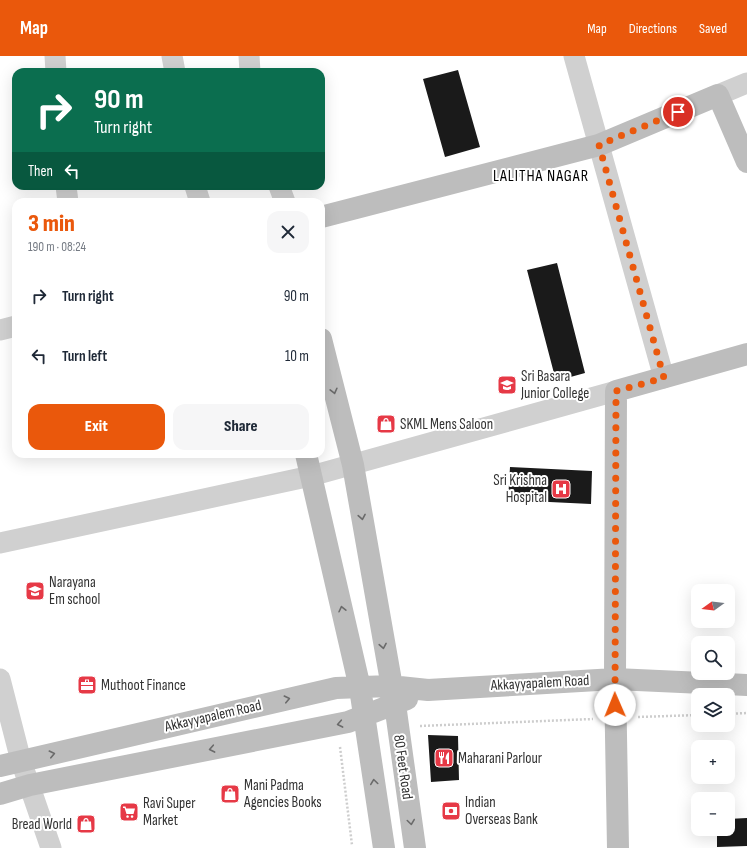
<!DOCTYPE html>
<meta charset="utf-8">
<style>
:root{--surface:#fff;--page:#f6f6f7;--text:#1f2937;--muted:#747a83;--accent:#ea580c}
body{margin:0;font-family:"Sofia Sans Condensed",sans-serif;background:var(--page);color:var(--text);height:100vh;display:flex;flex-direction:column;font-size:15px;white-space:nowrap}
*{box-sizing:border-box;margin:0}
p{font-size:13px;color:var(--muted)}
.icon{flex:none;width:22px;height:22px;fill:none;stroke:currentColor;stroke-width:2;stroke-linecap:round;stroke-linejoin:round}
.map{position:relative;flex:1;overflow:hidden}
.panel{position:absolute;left:12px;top:142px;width:313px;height:260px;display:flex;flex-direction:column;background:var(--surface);border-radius:12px;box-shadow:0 4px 16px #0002}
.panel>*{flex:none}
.hud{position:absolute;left:12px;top:12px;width:313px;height:122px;border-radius:12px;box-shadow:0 4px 16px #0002;background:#0b6e4f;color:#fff;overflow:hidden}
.needle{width:26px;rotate:255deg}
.fabs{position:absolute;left:691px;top:528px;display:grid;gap:8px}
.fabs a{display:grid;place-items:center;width:44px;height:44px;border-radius:8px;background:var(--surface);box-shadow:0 4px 16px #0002;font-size:20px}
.pin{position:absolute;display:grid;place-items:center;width:34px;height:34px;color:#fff;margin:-17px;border:2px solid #fff;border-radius:50%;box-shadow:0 1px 4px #0007}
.me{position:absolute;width:44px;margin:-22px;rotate:359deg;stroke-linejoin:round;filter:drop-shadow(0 0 3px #0008)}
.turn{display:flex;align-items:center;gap:14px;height:84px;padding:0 16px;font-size:18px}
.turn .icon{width:52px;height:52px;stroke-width:2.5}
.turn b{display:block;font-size:28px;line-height:34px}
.then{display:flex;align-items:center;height:38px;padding:0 16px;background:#0003;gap:8px;font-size:15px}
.round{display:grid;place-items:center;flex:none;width:42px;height:42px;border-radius:12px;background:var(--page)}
.summary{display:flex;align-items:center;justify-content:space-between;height:68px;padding:0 16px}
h1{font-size:24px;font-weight:800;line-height:30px;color:var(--accent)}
.button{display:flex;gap:8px;margin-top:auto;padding:8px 16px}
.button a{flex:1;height:46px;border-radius:12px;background:var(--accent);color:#fff;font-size:16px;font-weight:800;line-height:46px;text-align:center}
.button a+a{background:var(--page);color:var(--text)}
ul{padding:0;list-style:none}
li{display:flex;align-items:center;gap:12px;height:60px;padding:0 16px}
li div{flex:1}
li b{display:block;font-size:15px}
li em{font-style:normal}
header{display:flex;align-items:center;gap:24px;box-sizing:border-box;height:56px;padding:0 20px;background:var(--accent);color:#fff}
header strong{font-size:19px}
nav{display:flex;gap:22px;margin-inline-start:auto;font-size:14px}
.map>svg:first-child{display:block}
.building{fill:#1a1a1a}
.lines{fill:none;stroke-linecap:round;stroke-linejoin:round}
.path{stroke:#cdcdcd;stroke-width:2.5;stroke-dasharray:2 2;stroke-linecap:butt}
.street{stroke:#d0d0d0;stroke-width:21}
.secondary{stroke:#bdbdbd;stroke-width:22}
.oneway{stroke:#6a6a6a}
.route{stroke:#ea580c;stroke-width:7;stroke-dasharray:0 12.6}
.labels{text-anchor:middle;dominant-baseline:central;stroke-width:4;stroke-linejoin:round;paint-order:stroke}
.poi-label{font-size:15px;fill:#333;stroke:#fff;text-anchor:start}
.street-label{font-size:15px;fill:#333;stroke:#fff}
.neighbourhood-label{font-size:16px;letter-spacing:1px;fill:#000;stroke:#fff}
</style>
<header>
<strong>Map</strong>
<nav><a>Map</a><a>Directions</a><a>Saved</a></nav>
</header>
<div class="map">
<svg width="747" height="792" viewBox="0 0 747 792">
<rect width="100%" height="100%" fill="#fff"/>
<path class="building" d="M 458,14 L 480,91 L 445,101 L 423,23 Z
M 557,207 L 585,317 L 556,325 L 527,214 Z
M 510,411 L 592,415 L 591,448 L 508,444 Z
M 428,679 L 458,680 L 459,724 L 431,726 Z
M 747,762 L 747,790 L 717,791 L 717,773 L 728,773 L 728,763 Z"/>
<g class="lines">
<path class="path" d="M 728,658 L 747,657
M 638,661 L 698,659
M 420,670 L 593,663
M 340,691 L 352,789"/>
<path class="street" d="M 55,0 L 56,16
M 172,0 L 175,16
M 249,0 L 250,16
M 574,0 L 664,322
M 718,39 L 747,27
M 66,130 L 68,146
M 195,130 L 200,146
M 279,130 L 285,146
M 0,274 L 16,270
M 0,487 L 311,420 L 616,335
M 0,623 L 21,705 L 51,792"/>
<path class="secondary" d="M 321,161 L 599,89 L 718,39 L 747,106
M 321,283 L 353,409 L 395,648 L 415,792
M 306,398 L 360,632 L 384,792
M 0,710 L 336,632 L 390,630 L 428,634 L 615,623 L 747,629
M 0,738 L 30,729 L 348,666 L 407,643
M 618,792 L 615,623 L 616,335 L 747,298"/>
</g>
<defs><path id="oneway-chevron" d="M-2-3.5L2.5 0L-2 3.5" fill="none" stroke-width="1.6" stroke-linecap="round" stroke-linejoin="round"/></defs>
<g class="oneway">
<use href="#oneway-chevron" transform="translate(334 335) rotate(76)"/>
<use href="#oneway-chevron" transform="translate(362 461) rotate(80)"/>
<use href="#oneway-chevron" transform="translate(342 553) rotate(-103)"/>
<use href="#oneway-chevron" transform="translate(383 590) rotate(80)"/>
<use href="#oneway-chevron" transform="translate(287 643) rotate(-13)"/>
<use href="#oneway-chevron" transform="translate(340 668) rotate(169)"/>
<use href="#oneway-chevron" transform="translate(212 693) rotate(169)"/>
<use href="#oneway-chevron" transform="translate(52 698) rotate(-13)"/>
<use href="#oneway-chevron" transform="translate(374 726) rotate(-98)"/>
<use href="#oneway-chevron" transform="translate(411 766) rotate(82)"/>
</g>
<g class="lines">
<path class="route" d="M 615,649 L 616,335 L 664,322 L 599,89 L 678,56"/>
</g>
<defs>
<g id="university-square" transform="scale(1)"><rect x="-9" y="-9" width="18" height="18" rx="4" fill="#e63946" stroke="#fff"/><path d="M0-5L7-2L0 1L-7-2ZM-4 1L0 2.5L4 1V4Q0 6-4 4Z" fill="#fff"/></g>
<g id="shop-square" transform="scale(1)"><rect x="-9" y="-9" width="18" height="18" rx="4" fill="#e63946" stroke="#fff"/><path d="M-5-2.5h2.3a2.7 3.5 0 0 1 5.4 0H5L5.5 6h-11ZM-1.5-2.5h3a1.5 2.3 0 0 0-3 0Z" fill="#fff"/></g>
<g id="hospital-square" transform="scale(1)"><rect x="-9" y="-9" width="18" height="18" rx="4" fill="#e63946" stroke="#fff"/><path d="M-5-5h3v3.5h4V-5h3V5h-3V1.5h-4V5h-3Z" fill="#fff"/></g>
<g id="school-square" transform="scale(1)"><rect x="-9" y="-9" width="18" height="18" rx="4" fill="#e63946" stroke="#fff"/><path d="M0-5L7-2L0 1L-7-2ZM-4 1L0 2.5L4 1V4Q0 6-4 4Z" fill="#fff"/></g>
<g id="office-square" transform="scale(1)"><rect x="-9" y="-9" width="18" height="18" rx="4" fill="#e63946" stroke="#fff"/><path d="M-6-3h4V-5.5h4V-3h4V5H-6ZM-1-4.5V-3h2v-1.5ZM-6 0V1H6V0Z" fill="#fff"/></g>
<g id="restaurant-square" transform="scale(1)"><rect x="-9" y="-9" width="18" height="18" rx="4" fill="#e63946" stroke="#fff"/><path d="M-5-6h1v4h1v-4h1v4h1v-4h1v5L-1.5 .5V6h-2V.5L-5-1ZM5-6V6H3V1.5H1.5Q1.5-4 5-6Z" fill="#fff"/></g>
<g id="bank-square" transform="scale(1)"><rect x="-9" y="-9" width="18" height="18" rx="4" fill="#e63946" stroke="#fff"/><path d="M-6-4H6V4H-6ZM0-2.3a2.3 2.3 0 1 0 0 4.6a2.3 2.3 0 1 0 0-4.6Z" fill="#fff"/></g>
<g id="supermarket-square" transform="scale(1)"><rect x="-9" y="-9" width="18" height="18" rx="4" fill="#e63946" stroke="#fff"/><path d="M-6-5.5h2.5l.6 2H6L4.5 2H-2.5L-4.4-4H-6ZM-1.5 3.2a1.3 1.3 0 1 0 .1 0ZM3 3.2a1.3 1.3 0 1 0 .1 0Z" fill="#fff"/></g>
</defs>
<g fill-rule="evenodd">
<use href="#university-square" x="507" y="329"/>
<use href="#shop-square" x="386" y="368"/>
<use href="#hospital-square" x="561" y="433"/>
<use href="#school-square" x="35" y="535"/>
<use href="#office-square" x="87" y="629"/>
<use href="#restaurant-square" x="444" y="702"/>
<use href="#shop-square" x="230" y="738"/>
<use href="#bank-square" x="451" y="755"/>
<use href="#supermarket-square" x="129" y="756"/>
<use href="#shop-square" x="86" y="768"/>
</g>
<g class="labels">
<g class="poi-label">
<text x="521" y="320">Sri Basara<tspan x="521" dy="17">Junior College</tspan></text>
<text x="400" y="368">SKML Mens Saloon</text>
<text x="547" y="424" text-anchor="end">Sri Krishna<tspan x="547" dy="17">Hospital</tspan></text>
<text x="49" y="526">Narayana<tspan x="49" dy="17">Em school</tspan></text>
<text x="101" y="629">Muthoot Finance</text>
<text x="458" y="702">Maharani Parlour</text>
<text x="244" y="729">Mani Padma<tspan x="244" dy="17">Agencies Books</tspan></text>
<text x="465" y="746">Indian<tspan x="465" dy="17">Overseas Bank</tspan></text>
<text x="143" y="747">Ravi Super<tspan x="143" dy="17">Market</tspan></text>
<text x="72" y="768" text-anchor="end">Bread World</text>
</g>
<g class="street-label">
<text transform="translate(540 627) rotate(-3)">Akkayyapalem Road</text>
<text transform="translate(213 660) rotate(-13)">Akkayyapalem Road</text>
<text transform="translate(403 711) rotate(82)">80 Feet Road</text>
</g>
<g class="neighbourhood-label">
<text x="541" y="120">LALITHA NAGAR</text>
</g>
</g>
</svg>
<div class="fabs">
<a><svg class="needle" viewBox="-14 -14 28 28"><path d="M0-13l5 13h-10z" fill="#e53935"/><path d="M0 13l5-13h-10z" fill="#747a83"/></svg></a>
<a><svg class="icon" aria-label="search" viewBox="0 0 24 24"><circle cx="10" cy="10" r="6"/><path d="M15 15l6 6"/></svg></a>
<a><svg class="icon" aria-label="layers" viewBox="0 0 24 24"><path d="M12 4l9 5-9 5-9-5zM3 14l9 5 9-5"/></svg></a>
<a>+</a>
<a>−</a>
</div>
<div class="pin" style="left:678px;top:56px;background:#d93025"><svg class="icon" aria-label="arrive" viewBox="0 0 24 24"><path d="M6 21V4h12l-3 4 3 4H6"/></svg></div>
<svg class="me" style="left:615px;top:649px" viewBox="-20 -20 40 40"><circle r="19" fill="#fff"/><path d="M0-13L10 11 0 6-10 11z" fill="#ea580c"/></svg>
<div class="hud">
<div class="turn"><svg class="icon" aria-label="right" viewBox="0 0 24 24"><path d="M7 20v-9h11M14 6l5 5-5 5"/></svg><div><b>90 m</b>Turn right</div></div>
<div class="then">Then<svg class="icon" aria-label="left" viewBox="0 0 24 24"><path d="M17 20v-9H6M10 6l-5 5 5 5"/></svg></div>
</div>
<section class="panel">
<div class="summary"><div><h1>3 min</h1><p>190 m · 08:24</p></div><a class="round"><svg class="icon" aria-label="close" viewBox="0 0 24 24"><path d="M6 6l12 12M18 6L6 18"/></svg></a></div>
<ul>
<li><svg class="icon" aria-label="right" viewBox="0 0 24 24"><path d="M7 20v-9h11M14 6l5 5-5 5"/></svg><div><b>Turn right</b></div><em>90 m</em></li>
<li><svg class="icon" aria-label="left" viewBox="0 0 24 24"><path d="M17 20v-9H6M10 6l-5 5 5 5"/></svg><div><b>Turn left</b></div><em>10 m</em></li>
</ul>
<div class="button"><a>Exit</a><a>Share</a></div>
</section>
</div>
